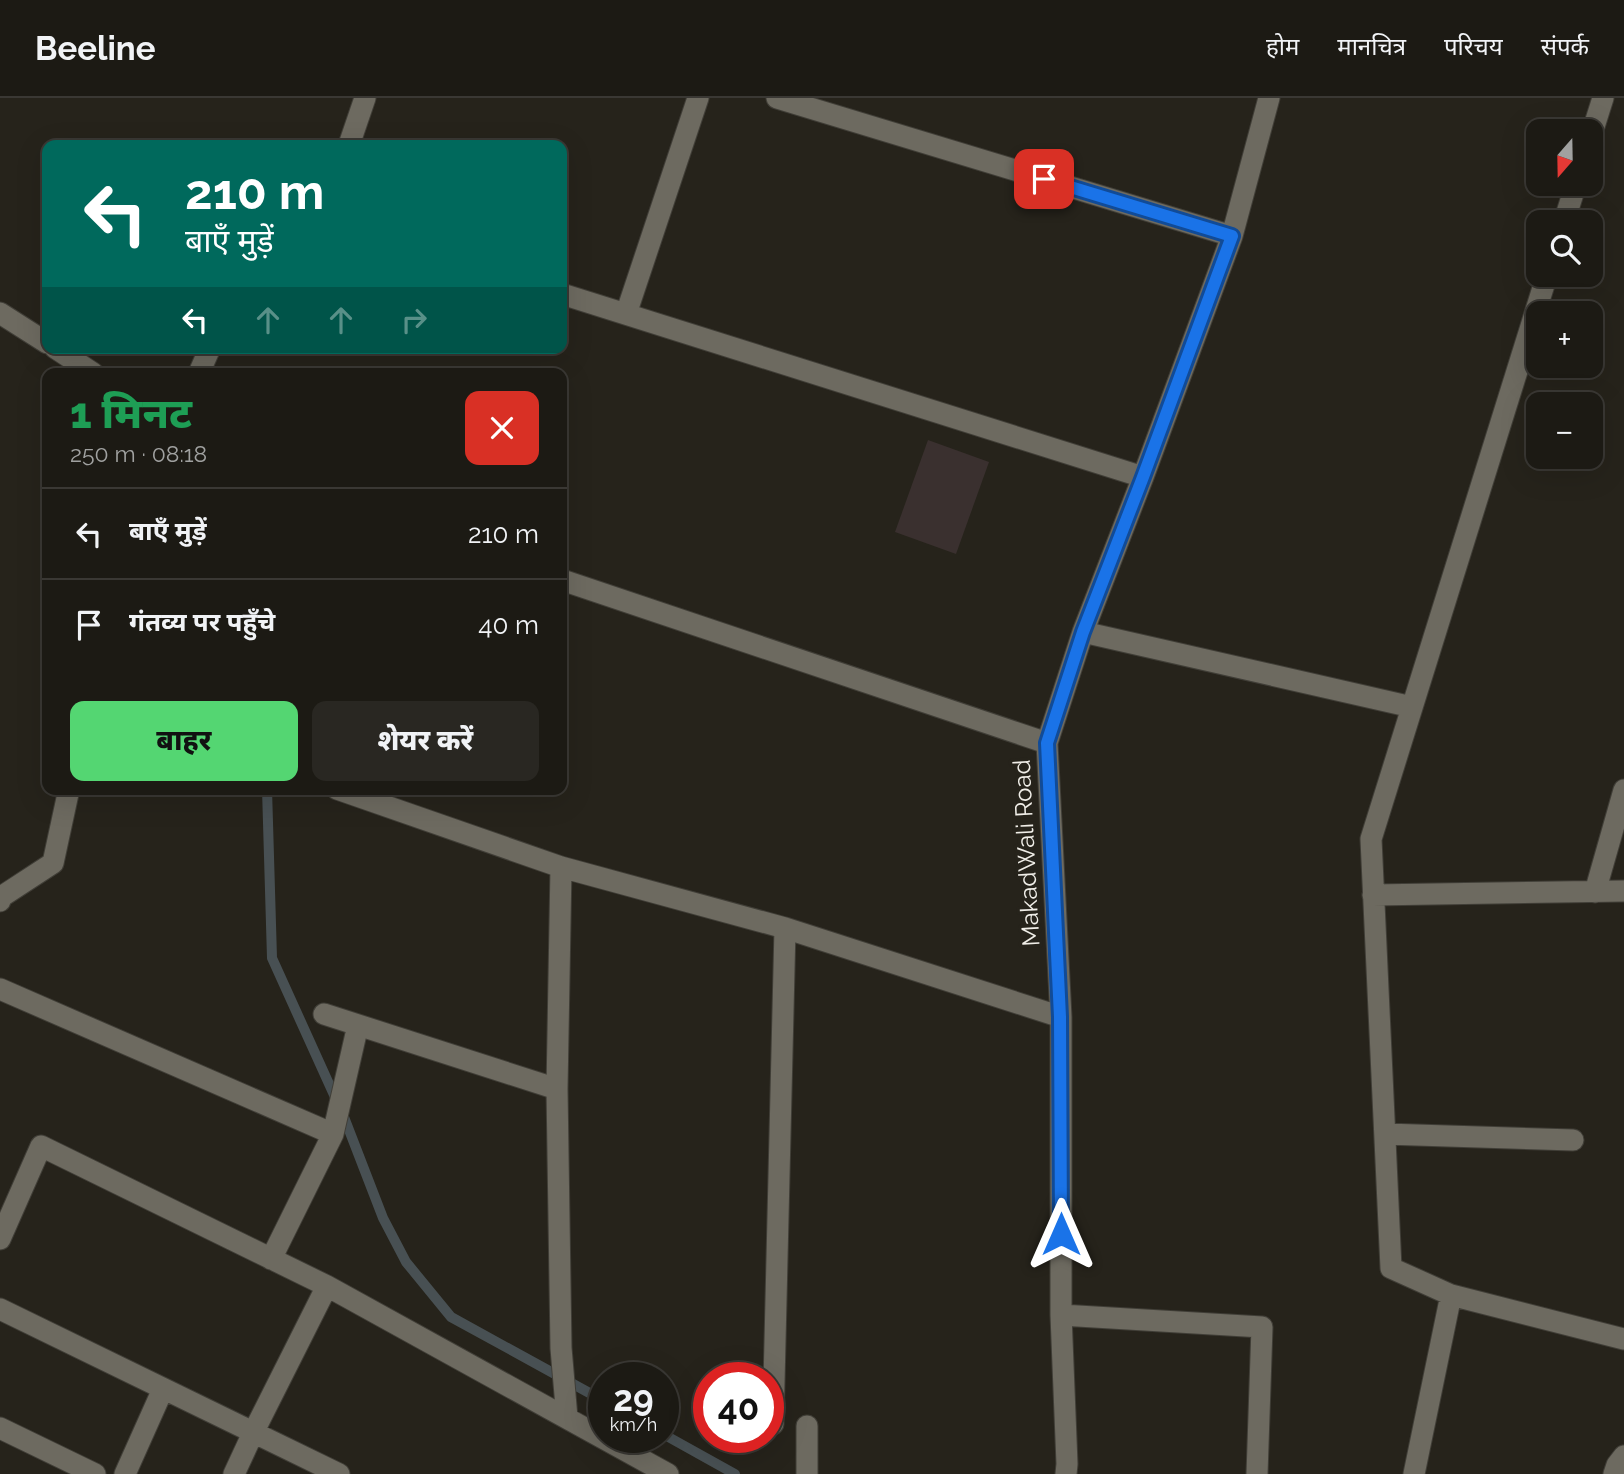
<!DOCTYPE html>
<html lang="hi">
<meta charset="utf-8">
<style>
:root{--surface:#1c1a14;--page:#292722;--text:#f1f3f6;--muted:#a0a1a0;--line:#3a3834;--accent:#54d672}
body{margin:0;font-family:Raleway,"Noto Sans Devanagari",sans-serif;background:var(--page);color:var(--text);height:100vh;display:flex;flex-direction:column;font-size:26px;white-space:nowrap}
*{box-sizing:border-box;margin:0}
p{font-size:23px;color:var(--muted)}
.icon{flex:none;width:38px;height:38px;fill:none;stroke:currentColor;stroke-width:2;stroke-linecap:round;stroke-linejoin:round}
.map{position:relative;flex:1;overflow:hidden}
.drawer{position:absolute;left:42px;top:270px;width:525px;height:427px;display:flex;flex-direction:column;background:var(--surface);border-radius:14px;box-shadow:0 7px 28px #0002,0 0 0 2px var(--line)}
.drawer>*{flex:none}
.banner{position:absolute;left:42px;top:42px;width:525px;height:214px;border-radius:14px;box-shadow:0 7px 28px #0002,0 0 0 2px var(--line);background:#00695c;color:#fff;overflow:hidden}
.needle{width:46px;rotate:200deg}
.fabs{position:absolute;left:1526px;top:21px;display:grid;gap:14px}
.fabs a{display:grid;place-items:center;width:77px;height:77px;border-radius:14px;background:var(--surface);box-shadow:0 7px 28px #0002,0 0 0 2px var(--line);font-size:35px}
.speed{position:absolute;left:588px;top:1264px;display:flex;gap:14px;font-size:35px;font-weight:700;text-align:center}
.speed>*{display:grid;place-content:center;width:91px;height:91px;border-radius:50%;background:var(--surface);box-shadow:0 7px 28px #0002,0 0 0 2px var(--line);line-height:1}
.speed small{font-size:18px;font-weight:400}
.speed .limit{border:10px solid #d22;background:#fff;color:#111}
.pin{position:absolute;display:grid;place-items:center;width:60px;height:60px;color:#fff;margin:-30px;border-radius:14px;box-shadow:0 4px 10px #0006}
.me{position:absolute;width:77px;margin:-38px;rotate:0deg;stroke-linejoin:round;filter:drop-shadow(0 0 5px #0008)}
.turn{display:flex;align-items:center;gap:24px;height:147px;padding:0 28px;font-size:32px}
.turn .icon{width:91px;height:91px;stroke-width:2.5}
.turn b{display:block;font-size:49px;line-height:60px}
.lanes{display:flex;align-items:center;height:66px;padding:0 28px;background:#0003;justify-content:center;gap:35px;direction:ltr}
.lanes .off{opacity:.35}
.round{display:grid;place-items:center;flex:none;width:74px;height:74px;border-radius:14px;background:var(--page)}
.head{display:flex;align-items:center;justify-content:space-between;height:119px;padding:0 28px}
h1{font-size:42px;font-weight:800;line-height:52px;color:#1e9e55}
.primary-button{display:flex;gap:14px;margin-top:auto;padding:14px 28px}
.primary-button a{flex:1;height:80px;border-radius:14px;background:var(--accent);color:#111;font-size:28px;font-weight:800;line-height:80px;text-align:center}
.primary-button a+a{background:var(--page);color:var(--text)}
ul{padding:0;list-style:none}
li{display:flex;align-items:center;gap:21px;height:91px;padding:0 28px;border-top:2px solid var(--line)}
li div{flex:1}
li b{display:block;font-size:26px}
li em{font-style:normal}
header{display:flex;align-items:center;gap:42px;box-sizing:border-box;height:98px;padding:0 35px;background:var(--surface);border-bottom:2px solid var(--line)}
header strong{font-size:33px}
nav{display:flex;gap:38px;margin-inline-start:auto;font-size:24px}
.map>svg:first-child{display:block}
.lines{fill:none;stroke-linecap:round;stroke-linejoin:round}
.stream{stroke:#485053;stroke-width:10}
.building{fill:#3a302f}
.minor-casing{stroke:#403e37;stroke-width:23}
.minor{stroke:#6d6a60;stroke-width:21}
.route-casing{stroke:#114b97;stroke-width:18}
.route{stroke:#1a73e8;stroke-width:12}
.labels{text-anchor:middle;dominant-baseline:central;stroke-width:7;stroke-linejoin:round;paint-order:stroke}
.street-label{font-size:24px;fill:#f0eee8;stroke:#26231b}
</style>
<header>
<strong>Beeline</strong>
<nav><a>होम</a><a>मानचित्र</a><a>परिचय</a><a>संपर्क</a></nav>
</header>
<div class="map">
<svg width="1624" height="1376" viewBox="0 0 1624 1376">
<rect width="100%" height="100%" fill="#26231b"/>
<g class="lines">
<path class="stream" d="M 267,691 L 272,860 L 344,1019 L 383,1120 L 406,1164 L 451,1219 L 604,1303
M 663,1336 L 735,1376"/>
</g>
<path class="building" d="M 928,342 L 989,364 L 956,456 L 895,434 Z"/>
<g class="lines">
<g class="minor-casing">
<path id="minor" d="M 777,0 L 1232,138
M 1591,38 L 1603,0
M 349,47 L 365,0
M 1564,124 L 1576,86
M 1547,177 L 1371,741 L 1391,1170 L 1451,1197 L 1624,1241
M 562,196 L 1143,379
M 0,215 L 47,245
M 626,216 L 698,0
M 55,250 L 93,275
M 199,275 L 210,250
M 562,482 L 1047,645
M 1083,534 L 1412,609
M 337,691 L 561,769 L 785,830 L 1061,919
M 561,769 L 557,991 L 561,1250 L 567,1320
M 1595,794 L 1624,692
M 1373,797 L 1624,793
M 0,803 L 1,799 L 53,765 L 69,691
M 0,891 L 333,1036 L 271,1161
M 324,916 L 557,991
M 333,1036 L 358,927
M 1385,1036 L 1573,1042
M 0,1141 L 41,1048 L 327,1188 L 668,1376
M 0,1211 L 339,1376
M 1061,1217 L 1262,1229 L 1257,1376
M 773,1326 L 785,830
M 0,1330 L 95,1376
M 125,1376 L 163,1291
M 234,1376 L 253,1335 L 327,1188
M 807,1376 L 807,1328
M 1066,1376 L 1067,1366 L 1061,1217 L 1061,919 L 1047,645 L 1083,534 L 1143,379 L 1232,138 L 1269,0
M 1414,1376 L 1451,1197
M 1614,1376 L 1617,1367 L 1624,1358"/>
</g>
<use href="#minor" class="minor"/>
</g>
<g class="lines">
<g class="route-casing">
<path id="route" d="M 1044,81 L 1232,138 L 1143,379 L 1083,534 L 1047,645 L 1060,919 L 1061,1136"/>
</g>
<use href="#route" class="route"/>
</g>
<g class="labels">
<g class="street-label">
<text transform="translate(1026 755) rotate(-93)">MakadWali Road</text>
</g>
</g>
</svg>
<div class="fabs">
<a><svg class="needle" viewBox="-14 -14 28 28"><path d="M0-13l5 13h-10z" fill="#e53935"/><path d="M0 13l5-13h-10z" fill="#a0a1a0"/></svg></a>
<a><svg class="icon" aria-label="search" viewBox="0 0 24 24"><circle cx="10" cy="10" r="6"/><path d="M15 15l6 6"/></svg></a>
<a>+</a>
<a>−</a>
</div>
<div class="speed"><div>29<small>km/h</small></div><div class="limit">40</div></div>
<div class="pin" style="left:1044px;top:81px;background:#d93025"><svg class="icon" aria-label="arrive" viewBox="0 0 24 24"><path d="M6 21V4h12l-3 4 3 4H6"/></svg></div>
<svg class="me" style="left:1061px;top:1136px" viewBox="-20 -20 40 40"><path d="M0-17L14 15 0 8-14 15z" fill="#1a73e8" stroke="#fff" stroke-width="4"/></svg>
<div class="banner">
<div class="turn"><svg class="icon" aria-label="left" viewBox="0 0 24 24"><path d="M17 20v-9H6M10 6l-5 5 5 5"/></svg><div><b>210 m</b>बाएँ मुड़ें</div></div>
<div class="lanes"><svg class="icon" aria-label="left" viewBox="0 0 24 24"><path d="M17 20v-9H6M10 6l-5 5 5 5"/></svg><svg class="icon off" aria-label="ahead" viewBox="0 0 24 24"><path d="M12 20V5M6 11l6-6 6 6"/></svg><svg class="icon off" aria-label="ahead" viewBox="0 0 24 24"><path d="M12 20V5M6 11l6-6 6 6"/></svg><svg class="icon off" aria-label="right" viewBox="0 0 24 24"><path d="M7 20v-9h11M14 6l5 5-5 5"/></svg></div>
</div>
<section class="drawer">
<div class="head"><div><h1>1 मिनट</h1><p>250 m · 08:18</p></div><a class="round" style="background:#d93025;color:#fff"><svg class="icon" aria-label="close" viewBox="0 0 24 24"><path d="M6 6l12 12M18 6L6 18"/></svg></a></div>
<ul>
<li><svg class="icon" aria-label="left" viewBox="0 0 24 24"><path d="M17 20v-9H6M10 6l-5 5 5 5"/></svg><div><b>बाएँ मुड़ें</b></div><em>210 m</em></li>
<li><svg class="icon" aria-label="arrive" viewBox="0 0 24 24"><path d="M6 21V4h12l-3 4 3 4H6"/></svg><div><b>गंतव्य पर पहुँचे</b></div><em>40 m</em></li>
</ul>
<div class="primary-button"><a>बाहर</a><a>शेयर करें</a></div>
</section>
</div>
